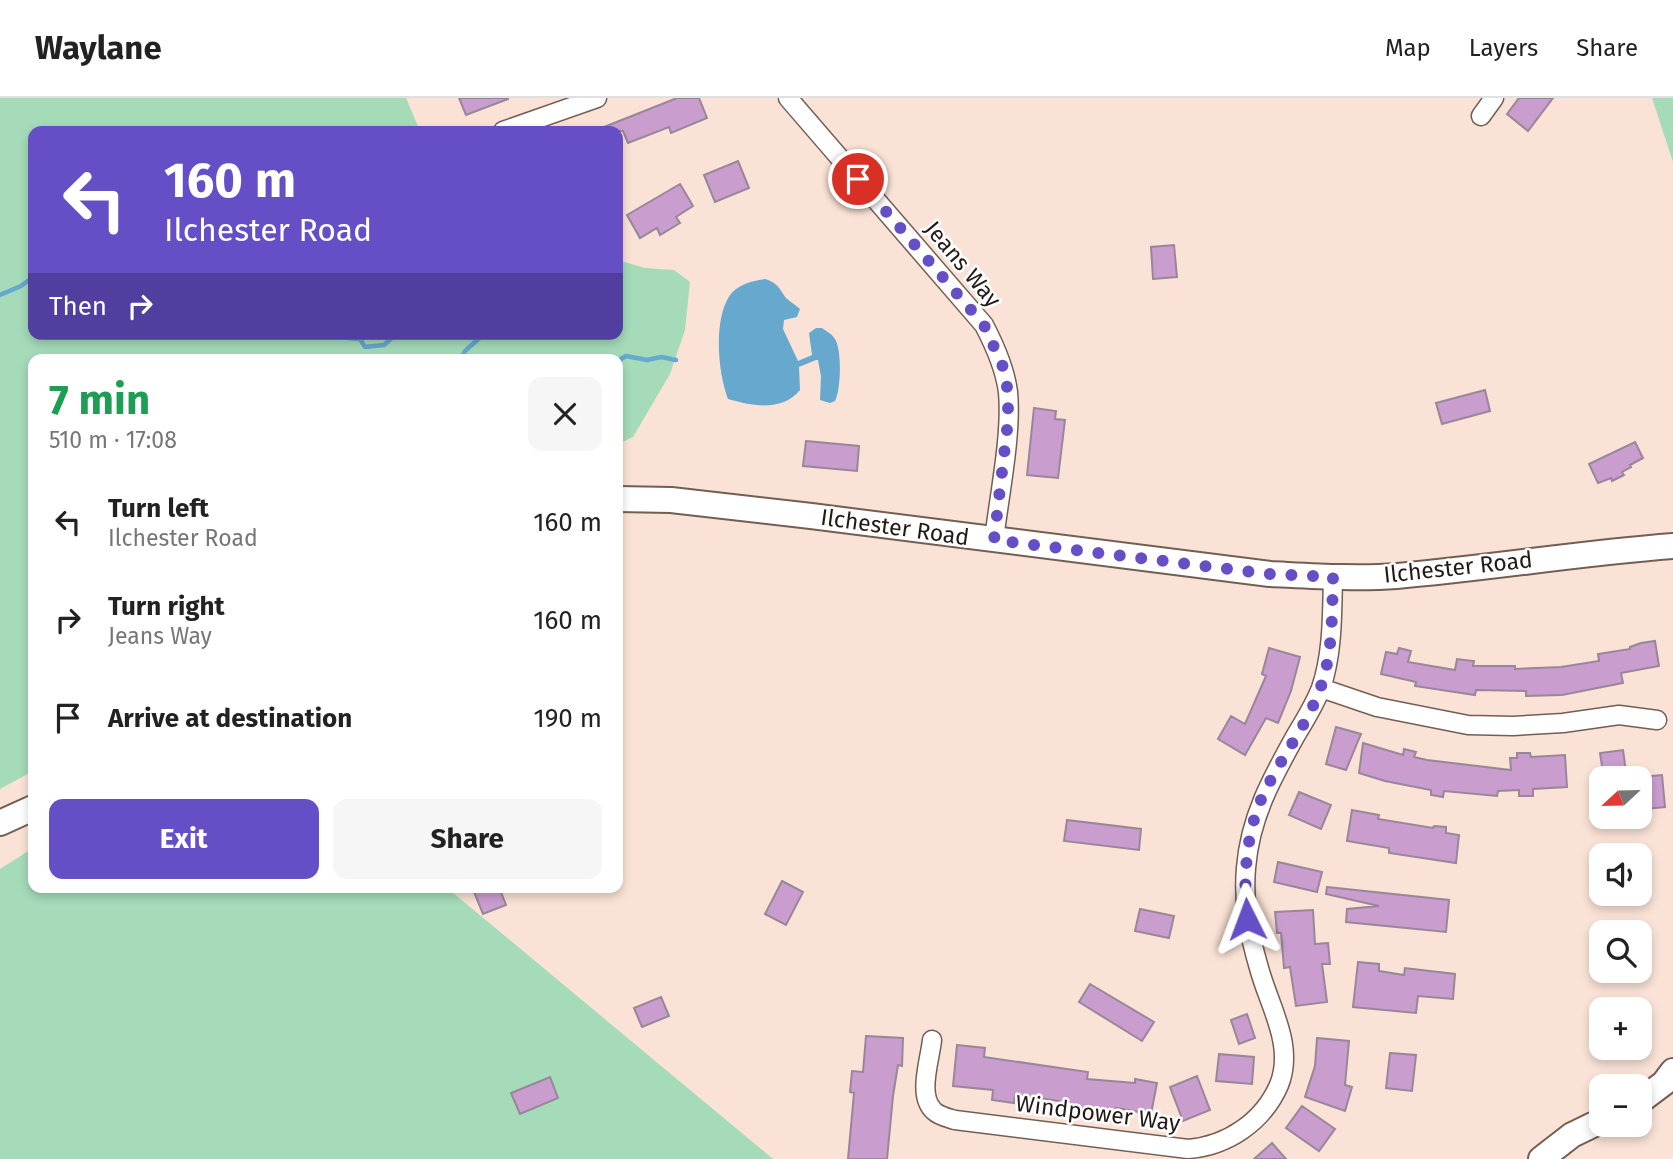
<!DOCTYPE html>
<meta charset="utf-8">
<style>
:root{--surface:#fff;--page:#f6f6f6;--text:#222;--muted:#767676;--line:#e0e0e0;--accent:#664ec7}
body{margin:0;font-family:"Fira Sans",sans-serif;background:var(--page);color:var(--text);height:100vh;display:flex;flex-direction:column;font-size:26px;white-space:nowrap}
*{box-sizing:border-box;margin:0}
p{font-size:23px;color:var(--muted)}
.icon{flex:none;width:38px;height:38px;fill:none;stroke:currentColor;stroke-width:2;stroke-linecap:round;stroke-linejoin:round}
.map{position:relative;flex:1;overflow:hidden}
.drawer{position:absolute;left:28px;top:256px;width:595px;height:539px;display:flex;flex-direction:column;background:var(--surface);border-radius:14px;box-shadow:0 4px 10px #0003}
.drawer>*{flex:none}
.guide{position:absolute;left:28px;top:28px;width:595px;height:214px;border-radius:14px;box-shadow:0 4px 10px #0003;background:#664ec7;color:#fff;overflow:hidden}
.needle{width:46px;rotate:248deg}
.tools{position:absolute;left:1589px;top:668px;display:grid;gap:14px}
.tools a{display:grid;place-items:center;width:63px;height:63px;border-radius:14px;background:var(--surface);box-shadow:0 4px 10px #0003;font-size:35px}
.pin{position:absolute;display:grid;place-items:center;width:60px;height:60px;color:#fff;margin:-30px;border:4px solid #fff;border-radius:50%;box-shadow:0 2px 7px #0007}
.me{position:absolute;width:77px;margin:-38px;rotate:357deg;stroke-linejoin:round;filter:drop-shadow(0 0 5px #0008)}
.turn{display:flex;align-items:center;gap:24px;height:147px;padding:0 21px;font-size:32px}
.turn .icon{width:91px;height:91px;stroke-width:2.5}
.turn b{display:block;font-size:49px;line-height:60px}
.then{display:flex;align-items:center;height:66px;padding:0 21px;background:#0003;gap:14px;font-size:26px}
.round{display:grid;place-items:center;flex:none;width:74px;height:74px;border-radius:14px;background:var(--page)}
.headline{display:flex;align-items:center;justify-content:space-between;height:119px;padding:0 21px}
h1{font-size:42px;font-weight:700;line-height:52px;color:#1e9e55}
.cta{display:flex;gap:14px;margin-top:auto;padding:14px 21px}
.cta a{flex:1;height:80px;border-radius:14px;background:var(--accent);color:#fff;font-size:28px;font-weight:700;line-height:80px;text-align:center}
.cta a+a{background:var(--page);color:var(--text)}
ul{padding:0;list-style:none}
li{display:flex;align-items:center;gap:21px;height:98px;padding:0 21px}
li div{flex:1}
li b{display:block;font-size:26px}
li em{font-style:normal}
header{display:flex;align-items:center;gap:42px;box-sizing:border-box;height:98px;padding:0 35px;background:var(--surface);border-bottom:2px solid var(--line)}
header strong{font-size:33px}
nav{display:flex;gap:38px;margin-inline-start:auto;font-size:24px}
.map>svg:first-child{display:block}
.green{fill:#a5dbb9}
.water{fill:#67a8ce}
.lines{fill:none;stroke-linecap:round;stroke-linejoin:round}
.stream{stroke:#67a8ce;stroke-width:4.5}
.building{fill:#ca9dcf;stroke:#978799;stroke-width:2}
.street-casing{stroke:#735e54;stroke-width:21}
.secondary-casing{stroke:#735e54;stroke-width:28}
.street{stroke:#fff;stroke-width:18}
.secondary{stroke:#fff;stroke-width:24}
.route{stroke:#664ec7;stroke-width:12;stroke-dasharray:0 21.6}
.labels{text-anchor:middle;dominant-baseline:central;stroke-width:5;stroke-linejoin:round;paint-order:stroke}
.street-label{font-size:23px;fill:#221a16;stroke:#fff}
</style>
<header>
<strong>Waylane</strong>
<nav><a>Map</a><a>Layers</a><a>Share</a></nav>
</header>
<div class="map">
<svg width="1673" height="1061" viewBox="0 0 1673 1061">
<rect width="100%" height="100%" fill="#fae2d6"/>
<path class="green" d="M 0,0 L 406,0 L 420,33 L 33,33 L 33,236 L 618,236 L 618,162 L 645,170 L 674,172 L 690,184 L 685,232 L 670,276 L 633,339 L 618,346 L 618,261 L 33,261 L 33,673 L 0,691 Z
M 1652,0 L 1673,0 L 1673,64 Z
M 33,750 L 33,789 L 446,789 L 773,1061 L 0,1061 L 0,771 Z"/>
<path class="water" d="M 765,181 C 778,185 779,190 786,200 C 790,204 796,207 800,211 L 797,219 L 784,222 L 783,231 L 798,263 L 812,257 L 809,235 L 816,230 L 822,230 C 826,233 832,236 835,241 C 842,252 841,292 835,303 L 830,305 L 820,302 L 821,278 L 818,262 L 816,262 L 799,269 L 800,292 C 782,314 753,308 728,301 C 718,275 713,222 730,197 C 738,186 752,183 765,181 Z"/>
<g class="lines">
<path class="stream" d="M 0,197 L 21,188 L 33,179
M 346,236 L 348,240 L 360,241 L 365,249 L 384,247 L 396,236
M 461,261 L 465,253 L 484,236
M 618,263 L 626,258 L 647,262 L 661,259 L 676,262"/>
</g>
<path class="building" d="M 459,0 L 508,0 L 508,1 L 466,17 Z
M 677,0 L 699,0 L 707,20 L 671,35 L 669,29 L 628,45 L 623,33 L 594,33 Z
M 1519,0 L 1553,0 L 1528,33 L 1507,16 Z
M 738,63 L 749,90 L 715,104 L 704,77 Z
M 680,86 L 693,108 L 676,119 L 680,125 L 660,137 L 657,130 L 640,140 L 627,117 Z
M 1174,147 L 1177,179 L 1153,181 L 1151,149 Z
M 1485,292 L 1490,313 L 1442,326 L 1436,305 Z
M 1034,310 L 1056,313 L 1055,321 L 1065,322 L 1058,380 L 1027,377 Z
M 806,343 L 859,348 L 857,373 L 803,368 Z
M 1635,344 L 1643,360 L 1630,367 L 1631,369 L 1622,374 L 1624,377 L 1612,383 L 1611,380 L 1598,385 L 1589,366 Z
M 1655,543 L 1659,568 L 1621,575 L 1623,585 L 1562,597 L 1526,598 L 1526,593 L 1476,592 L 1475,597 L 1415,588 L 1416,584 L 1381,576 L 1386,554 L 1397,556 L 1399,550 L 1411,553 L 1408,564 L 1455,572 L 1457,561 L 1474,563 L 1473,568 L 1515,568 L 1515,571 L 1561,569 L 1599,563 L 1598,556 L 1630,551 L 1630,549 L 1641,545 Z
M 1269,550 L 1300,559 L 1291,593 L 1278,625 L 1266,620 L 1245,657 L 1218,641 L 1231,618 L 1245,626 L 1266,578 L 1262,576 Z
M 1336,629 L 1361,636 L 1346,672 L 1326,666 Z
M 1363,645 L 1403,657 L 1404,651 L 1416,654 L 1414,659 L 1427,662 L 1511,672 L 1510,660 L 1517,660 L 1517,655 L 1530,655 L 1531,659 L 1565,657 L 1567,689 L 1533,691 L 1533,698 L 1519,698 L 1519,692 L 1498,693 L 1497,698 L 1444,693 L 1443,699 L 1431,697 L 1431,692 L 1385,683 L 1359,675 Z
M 1623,652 L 1627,681 L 1604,681 L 1600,655 Z
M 1662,677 L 1665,709 L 1645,711 L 1644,705 L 1640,705 L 1640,679 Z
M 1299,694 L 1331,707 L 1321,731 L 1289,717 Z
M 1352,712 L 1379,717 L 1378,721 L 1433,730 L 1434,728 L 1446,729 L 1446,735 L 1459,737 L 1456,765 L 1389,755 L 1389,750 L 1347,743 Z
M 1067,722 L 1141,731 L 1139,752 L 1064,743 Z
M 1278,764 L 1322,774 L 1317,794 L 1274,784 Z
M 782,783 L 803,794 L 786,827 L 765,816 Z
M 472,789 L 499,789 L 506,807 L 483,816 Z
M 1327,789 L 1449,802 L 1446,834 L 1346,824 L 1347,811 L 1379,808 L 1326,796 Z
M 1140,811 L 1174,818 L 1169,840 L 1135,833 Z
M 1313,812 L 1315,846 L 1328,845 L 1330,866 L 1322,866 L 1327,904 L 1296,908 L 1290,869 L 1284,870 L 1281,835 L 1277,835 L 1275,814 Z
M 1358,864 L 1379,866 L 1379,873 L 1404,877 L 1405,870 L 1455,876 L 1453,901 L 1418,898 L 1416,915 L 1353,909 Z
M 1090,886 L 1154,924 L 1142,943 L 1079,904 Z
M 661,899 L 669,918 L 642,929 L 634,910 Z
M 1247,916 L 1255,940 L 1239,946 L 1231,922 Z
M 866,938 L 903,940 L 902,968 L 898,967 L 893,998 L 887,1061 L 848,1061 L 854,995 L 850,994 L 852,973 L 863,974 Z
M 1317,940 L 1349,943 L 1345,987 L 1352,989 L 1345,1013 L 1305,999 L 1315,968 Z
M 957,947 L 985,950 L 984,959 L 1088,974 L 1087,981 L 1135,985 L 1135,981 L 1157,985 L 1151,1016 L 1116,1010 L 1116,1017 L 1094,1014 L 1094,1011 L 1059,1008 L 1059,1003 L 1015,996 L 1014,1005 L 992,1002 L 993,992 L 953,988 Z
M 1390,955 L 1416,957 L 1412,993 L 1386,990 Z
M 1219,956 L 1254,959 L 1252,986 L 1216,983 Z
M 1197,978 L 1210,1012 L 1183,1023 L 1170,989 Z
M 550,979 L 558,1000 L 520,1016 L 511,995 Z
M 1302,1008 L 1335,1031 L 1319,1053 L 1286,1030 Z
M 1272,1045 L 1286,1061 L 1254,1061 Z"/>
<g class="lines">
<g class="street-casing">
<path id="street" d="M 788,0 L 984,227 C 995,248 1005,270 1008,294 C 1012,337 999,398 994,442
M 1481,18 L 1494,0
M 503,33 L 597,0
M 1321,590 L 1377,609 L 1468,627 L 1513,628 L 1563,625 L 1619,617 L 1657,622
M 932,942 C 930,962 917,998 934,1013 C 939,1018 948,1020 955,1022 L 1188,1051 C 1227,1048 1263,1024 1279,987 C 1295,947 1269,908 1259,870 C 1249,836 1243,805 1246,770 C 1250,719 1272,680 1296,637 C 1305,622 1315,606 1321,590 C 1333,555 1332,515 1333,479"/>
</g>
<g class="secondary-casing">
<path id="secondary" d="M 618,401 L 671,402 L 811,418 L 1270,476 C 1312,478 1355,481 1397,478 C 1489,470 1581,455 1673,448
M 0,725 L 33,710
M 1640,1003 L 1664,985 L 1673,973
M 1541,1061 L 1572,1037 L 1601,1023"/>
</g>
<use href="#street" class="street"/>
<use href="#secondary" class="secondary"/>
</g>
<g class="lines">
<path class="route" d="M 858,81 L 984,227 L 1003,269 L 1008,294 L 1008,323 L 994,442 L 1269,476 L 1333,479 C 1332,515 1333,556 1320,591 C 1307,627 1281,660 1264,695 C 1246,733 1243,779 1247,821"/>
</g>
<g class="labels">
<g class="street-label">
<text transform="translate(963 166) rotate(50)">Jeans Way</text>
<text transform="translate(895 429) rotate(8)">Ilchester Road</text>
<text transform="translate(1458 469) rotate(-6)">Ilchester Road</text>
<text transform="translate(1098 1015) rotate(7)">Windpower Way</text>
</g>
</g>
</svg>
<div class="tools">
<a><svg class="needle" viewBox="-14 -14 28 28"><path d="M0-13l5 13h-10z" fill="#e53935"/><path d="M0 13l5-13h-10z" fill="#767676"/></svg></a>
<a><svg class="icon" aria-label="sound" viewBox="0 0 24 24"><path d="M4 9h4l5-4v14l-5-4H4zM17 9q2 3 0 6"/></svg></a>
<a><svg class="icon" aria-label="search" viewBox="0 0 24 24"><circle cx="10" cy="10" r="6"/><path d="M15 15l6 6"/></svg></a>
<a>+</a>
<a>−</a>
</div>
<div class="pin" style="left:858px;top:81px;background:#d93025"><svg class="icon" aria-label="arrive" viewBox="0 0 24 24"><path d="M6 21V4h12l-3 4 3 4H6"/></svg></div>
<svg class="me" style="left:1247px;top:821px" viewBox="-20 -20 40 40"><path d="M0-17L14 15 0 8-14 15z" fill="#664ec7" stroke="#fff" stroke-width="4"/></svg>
<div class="guide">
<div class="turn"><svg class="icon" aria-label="left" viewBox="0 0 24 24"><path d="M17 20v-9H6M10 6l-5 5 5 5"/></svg><div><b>160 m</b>Ilchester Road</div></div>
<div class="then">Then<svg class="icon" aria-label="right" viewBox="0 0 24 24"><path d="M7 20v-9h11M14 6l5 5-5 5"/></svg></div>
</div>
<section class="drawer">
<div class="headline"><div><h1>7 min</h1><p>510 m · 17:08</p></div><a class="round"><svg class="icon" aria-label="close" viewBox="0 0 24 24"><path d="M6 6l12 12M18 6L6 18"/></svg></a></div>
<ul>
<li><svg class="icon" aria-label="left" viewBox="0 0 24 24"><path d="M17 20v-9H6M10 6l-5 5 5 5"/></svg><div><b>Turn left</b><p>Ilchester Road</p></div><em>160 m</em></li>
<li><svg class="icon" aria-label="right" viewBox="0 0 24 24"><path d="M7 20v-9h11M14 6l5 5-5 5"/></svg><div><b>Turn right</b><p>Jeans Way</p></div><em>160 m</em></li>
<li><svg class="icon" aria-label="arrive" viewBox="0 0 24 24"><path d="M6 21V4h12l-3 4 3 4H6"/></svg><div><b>Arrive at destination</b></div><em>190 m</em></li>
</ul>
<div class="cta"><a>Exit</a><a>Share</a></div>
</section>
</div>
